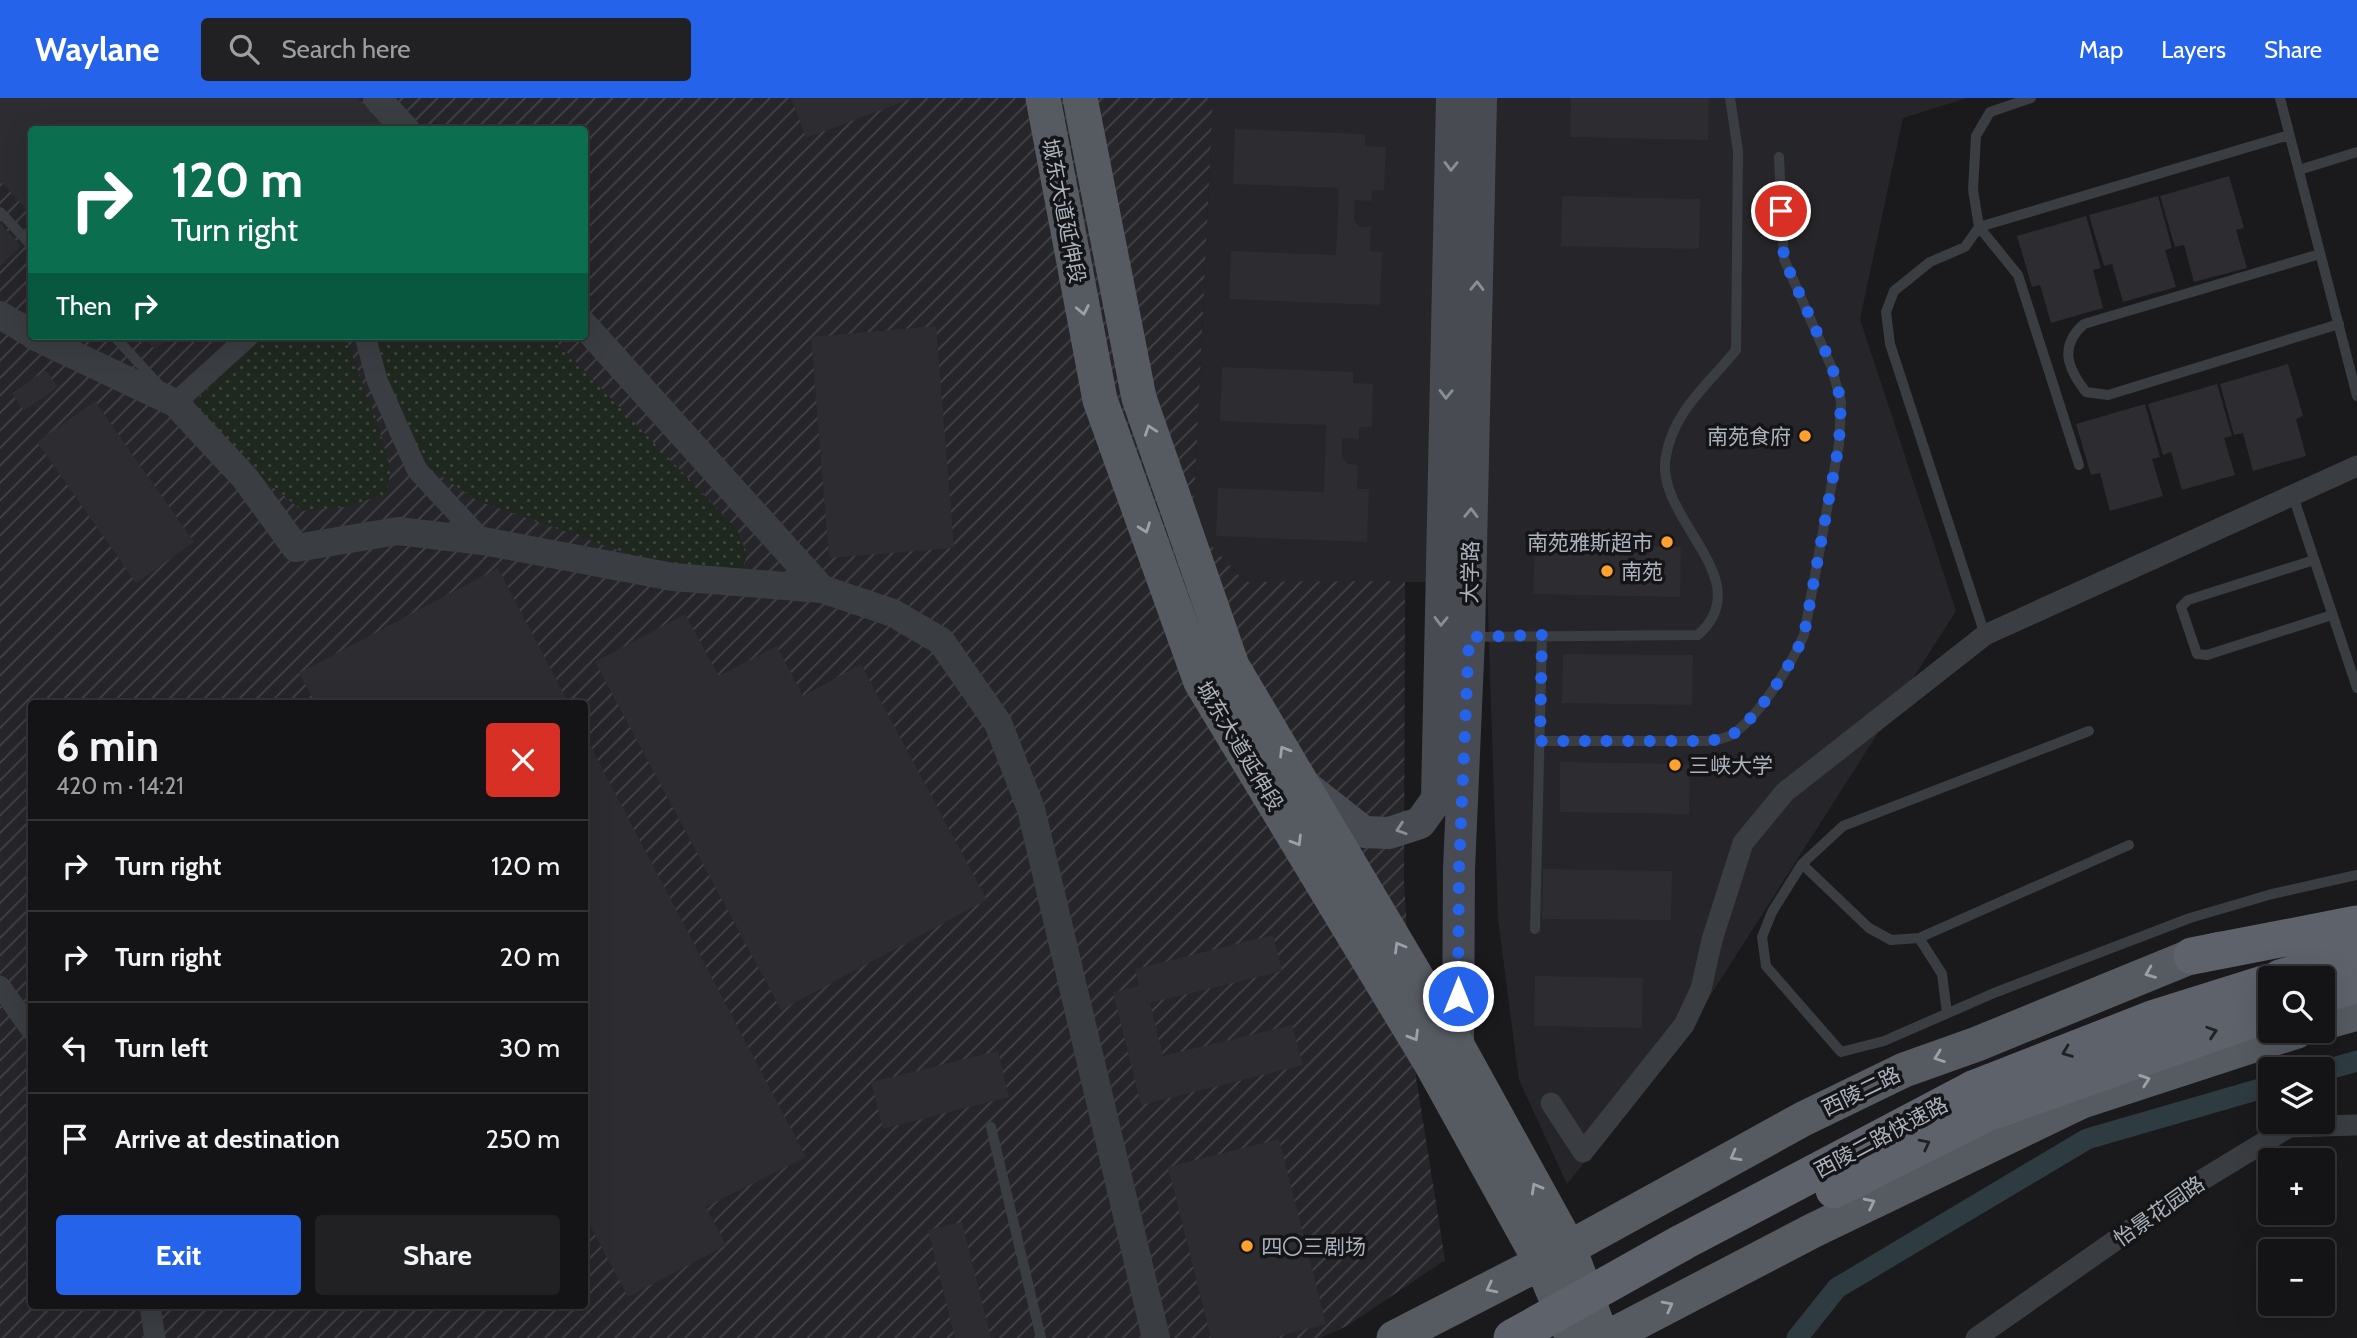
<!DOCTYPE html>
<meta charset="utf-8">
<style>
:root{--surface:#141416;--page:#212123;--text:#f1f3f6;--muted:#9d9ea1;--line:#333335;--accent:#2563eb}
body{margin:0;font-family:Cabin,"Noto Sans SC",sans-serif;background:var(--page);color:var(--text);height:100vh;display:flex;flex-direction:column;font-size:26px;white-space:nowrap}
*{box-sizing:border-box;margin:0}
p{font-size:23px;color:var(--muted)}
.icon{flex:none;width:38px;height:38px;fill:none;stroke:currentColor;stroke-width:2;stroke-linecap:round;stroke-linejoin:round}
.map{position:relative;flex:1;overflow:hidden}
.sheet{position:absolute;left:28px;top:602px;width:560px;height:609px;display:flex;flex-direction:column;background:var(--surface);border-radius:7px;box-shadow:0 7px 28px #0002,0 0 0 2px var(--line)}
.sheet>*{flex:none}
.top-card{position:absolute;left:28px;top:28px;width:560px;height:214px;border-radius:7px;box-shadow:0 7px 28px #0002,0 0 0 2px var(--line);background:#0b6e4f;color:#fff;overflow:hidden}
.fabs{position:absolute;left:2258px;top:868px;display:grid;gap:14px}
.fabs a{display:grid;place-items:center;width:77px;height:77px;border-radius:7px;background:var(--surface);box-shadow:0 7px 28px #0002,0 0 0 2px var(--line);font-size:35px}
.pin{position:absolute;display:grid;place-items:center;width:60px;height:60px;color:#fff;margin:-30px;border:4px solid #fff;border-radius:50%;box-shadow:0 2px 7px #0007}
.me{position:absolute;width:77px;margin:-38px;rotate:0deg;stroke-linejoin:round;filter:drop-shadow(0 0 5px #0008)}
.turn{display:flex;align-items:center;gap:24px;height:147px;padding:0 28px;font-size:32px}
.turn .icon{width:91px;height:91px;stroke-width:2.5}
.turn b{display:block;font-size:49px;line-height:60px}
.then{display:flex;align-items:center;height:66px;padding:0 28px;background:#0003;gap:14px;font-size:26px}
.round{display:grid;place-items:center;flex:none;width:74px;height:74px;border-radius:7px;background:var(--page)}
.headline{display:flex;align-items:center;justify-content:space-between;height:119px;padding:0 28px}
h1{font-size:42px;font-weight:700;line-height:52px}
.button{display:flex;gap:14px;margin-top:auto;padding:14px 28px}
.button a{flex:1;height:80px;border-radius:7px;background:var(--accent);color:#fff;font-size:28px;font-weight:700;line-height:80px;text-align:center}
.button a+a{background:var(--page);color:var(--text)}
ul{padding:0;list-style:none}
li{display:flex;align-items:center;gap:21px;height:91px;padding:0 28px;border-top:2px solid var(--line)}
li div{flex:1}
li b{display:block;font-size:26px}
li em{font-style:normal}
header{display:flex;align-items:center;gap:42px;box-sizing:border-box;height:98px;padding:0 35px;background:var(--accent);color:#fff}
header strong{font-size:33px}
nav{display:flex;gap:38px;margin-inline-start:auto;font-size:24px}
.search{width:490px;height:63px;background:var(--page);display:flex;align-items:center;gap:18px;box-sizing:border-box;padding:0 24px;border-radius:7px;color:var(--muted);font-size:26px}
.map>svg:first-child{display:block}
.built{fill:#26262a}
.industrial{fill:url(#industrial-furrows);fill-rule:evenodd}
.grass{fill:url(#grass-dots)}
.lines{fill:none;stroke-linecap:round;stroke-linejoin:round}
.canal{stroke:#2e3c42;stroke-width:21}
.building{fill:#2d2d31}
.service{stroke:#3a3d42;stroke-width:10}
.minor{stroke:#3a3d42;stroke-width:21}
.tertiary{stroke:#3a3d42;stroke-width:28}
.secondary{stroke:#484c52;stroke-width:32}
.primary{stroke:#565a61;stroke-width:35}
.trunk{stroke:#5e626a;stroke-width:37}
.trunk-bridge{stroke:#5e626a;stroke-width:37}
.oneway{stroke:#888f98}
.oneway2{stroke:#9aa1ab}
.oneway3{stroke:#202124}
.route{stroke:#2563eb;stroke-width:12;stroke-dasharray:0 21.6}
.poi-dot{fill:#ffa02f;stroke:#151518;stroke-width:2.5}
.labels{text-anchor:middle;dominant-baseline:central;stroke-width:7;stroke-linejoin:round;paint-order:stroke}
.street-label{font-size:21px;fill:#abb3bd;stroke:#151518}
.poi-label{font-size:21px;fill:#abb3bd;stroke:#151518;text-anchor:start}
</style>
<header>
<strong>Waylane</strong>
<div class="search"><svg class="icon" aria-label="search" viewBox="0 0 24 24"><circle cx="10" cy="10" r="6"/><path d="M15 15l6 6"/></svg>Search here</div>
<nav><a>Map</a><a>Layers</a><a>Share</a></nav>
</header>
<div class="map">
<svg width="2357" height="1240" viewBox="0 0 2357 1240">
<defs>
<pattern id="industrial-furrows" width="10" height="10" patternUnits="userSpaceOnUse" patternTransform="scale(1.75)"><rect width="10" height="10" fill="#26262a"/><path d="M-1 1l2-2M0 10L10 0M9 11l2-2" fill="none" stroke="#434347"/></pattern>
<pattern id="grass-dots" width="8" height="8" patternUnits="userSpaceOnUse" patternTransform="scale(1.75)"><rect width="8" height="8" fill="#1f281f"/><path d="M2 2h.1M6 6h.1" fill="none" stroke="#3d453e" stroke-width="1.8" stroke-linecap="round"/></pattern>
</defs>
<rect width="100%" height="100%" fill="#1a1a1d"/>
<path class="built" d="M 1213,0 L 1967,0 L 1903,20 L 1860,221 L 1956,513 L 1678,948 L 1567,1086 L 1519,982 L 1498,821 L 1487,484 L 1245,484 L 1193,429 Z"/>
<path class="industrial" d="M 0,0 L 1213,0 L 1193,428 L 1245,484 L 1405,483 L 1404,784 L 1416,979 L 1445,1162 L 1347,1228 L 1320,1240 L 0,1240 ZM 32,32 L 584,32 L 584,238 L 32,238 ZM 32,606 L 584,606 L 584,1208 L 32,1208 Z"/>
<path class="grass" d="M 264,238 L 345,238 L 377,323 L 391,373 L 386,396 L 346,409 L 303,413 L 252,373 L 193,304 Z
M 372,238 L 551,238 L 737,431 L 747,456 L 743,471 L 672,471 L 478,403 L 423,366 L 389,289 Z"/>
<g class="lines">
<path class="canal" d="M 2322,973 L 2357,963
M 1797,1240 L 1837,1190 L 2087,1041 L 2270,988"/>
</g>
<path class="building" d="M 0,0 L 358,0 L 386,32 L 32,32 L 32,117 L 0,83 Z
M 791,0 L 913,0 L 806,40 Z
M 1571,0 L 1709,0 L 1708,42 L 1570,39 Z
M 1235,31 L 1365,36 L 1365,48 L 1386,49 L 1384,92 L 1372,92 L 1371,103 L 1355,102 L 1354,122 L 1360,129 L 1371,129 L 1370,153 L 1382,154 L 1380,207 L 1229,201 L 1231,153 L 1336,157 L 1339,90 L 1233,86 Z
M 2229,78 L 2244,130 L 2236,132 L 2247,170 L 2194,184 L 2184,147 L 2175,149 L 2160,98 Z
M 1562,98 L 1700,101 L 1699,151 L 1561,148 Z
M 2158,98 L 2172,150 L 2165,152 L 2176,189 L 2123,204 L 2112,166 L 2104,168 L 2089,117 Z
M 2086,118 L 2101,170 L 2093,172 L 2103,210 L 2051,225 L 2040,187 L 2032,189 L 2017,138 Z
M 0,125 L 21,148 L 0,168 Z
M 936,228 L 954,450 L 829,460 L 811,239 Z
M 143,238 L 171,238 L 155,252 Z
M 2288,266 L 2303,318 L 2296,321 L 2306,358 L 2253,373 L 2243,335 L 2234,337 L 2220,286 Z
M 1222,269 L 1353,274 L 1353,285 L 1373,286 L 1372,329 L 1359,329 L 1359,341 L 1342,340 L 1342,359 L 1348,366 L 1358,367 L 1357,391 L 1369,391 L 1367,444 L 1216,438 L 1218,390 L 1324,394 L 1326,327 L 1220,323 Z
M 46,272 L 58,289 L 24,313 L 12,295 Z
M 2217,286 L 2232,338 L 2224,340 L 2235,377 L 2182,392 L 2171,354 L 2163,357 L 2148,306 Z
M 95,303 L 194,444 L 136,485 L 37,344 Z
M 2145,306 L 2160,359 L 2152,361 L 2163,398 L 2110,413 L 2100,375 L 2091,377 L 2076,326 Z
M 1535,446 L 1681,449 L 1680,499 L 1533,496 Z
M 498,470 L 569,606 L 316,606 L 299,575 Z
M 685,516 L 719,578 L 777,548 L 803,598 L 861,566 L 987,802 L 781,912 L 595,564 Z
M 1563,556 L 1693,557 L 1692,607 L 1562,605 Z
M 584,636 L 806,1059 L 706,1109 L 726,1147 L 628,1199 L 584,1116 Z
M 1560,664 L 1690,666 L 1689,716 L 1560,714 Z
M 1543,771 L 1672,773 L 1671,822 L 1542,821 Z
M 1273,837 L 1282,873 L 1150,905 L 1163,958 L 1292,927 L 1303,967 L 1141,1007 L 1113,894 L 1139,888 L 1135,871 Z
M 1535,878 L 1643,880 L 1642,930 L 1534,928 Z
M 998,953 L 1009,999 L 883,1031 L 871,984 Z
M 1279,1041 L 1326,1226 L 1272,1240 L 1211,1240 L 1168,1069 Z
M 962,1124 L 991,1240 L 955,1240 L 928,1132 Z"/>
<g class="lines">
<path class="service" d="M 2031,0 L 1990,14 L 1976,38 L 1973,92 L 1979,129 L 2018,177 L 2079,367
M 2280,0 L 2357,298
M 2299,72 L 2357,54
M 0,114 L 32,148
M 2320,156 L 2084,226 C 2059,248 2067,270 2086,294 L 2108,297 L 2339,226
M 114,238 L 159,287
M 2293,398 L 2357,590
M 2314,462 L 2188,502 L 2181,509 L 2197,556 L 2207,557 L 2332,517
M 1985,537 L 1890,246 L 1886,214 L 1894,193 L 1930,164 L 1965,149 L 1979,129 L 2289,37
M 1470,539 L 1698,537 C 1761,481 1653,420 1666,358 C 1674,312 1709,286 1736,252 L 1738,53 L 1730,0
M 2089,633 L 1843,728 L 1802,766 L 1772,814 L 1762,839 L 1766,868 L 1841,954 L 1884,943 L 1994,895 L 2190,820 L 2272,796 L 2357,777
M 1540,643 L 1706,643 C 1715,642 1726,641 1733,636 C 1760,617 1791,567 1804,537 L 1839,346 L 1841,303 L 1831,268 L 1784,161 L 1779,59
M 1802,766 L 1869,830 L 1891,842 L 1919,840 L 2129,747
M 1535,831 L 1542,537
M 1919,840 L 1942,876 L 1947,915
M 991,1029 L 1041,1240"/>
<path class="minor" d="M 365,238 L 377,282 L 417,372 L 483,443
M 175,305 L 249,238
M 0,888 L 32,933
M 1551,1005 L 1583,1054 L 1684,927 L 1701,891 L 1712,842 L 1743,745 L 1785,694 L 1985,537 L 2357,368
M 150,1208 L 155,1240
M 1976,1240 L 2197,1085 L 2289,1029 L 2357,1027"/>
<path class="tertiary" d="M 377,0 L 406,32
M 0,217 L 32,236
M 584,227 L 822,491
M 34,238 L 175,305 L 245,380 L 296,450 L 398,433 L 483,443 L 673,479 L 822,491 L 893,515 L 941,543 L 998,625 L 1031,711 L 1156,1240"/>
<path class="secondary" d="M 1308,690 L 1364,734 L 1389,735 L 1420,725 L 1437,701 L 1452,0
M 1458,949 L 1459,771 L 1469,539 L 1481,0"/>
<path class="primary" d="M 1043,0 L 1100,302 L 1201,584 L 1432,967 L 1541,1164 L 1573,1240
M 1080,0 L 1139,300 L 1232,568 L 1458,949 L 1569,1150 L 1602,1240
M 2322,925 L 2357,915
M 1394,1240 L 1569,1150 L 1803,1021 L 1904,972 L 1977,946 L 2192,858 L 2221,851
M 1607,1240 L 1814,1132 L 2082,1003 L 2297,933"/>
<path class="trunk" d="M 2192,858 L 2357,826
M 2280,880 L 2357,856
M 2322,897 L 2357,886
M 1973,991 L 2152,921 L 2270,884
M 1987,1015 L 2270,915"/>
<path class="trunk-bridge" d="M 1834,1092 L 1987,1015
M 1512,1240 L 1683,1144 L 1973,991"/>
</g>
<defs><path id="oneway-chevron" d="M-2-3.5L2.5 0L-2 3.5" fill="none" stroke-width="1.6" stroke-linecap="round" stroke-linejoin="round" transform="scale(1.75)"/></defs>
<g class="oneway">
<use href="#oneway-chevron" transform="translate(1451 68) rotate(91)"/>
<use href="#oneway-chevron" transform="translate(1477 188) rotate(-89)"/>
<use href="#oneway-chevron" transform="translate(1446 296) rotate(91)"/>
<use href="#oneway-chevron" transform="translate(1471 415) rotate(-89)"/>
<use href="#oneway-chevron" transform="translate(1441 523) rotate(91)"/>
<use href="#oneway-chevron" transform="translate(1401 731) rotate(162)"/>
</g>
<g class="oneway2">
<use href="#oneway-chevron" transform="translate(1083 212) rotate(79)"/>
<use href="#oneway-chevron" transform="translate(1150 332) rotate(-109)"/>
<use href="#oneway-chevron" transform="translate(1145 430) rotate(70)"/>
<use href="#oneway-chevron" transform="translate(1284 653) rotate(-121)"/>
<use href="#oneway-chevron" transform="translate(1297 743) rotate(59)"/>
<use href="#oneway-chevron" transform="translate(1399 849) rotate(-120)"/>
<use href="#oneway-chevron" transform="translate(2150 875) rotate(158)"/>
<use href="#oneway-chevron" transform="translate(1414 938) rotate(59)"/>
<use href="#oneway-chevron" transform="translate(1939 959) rotate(160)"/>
<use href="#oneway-chevron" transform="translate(2145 982) rotate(-19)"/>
<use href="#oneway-chevron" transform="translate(1735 1058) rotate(151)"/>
<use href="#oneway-chevron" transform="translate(1536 1090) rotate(-119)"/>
<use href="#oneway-chevron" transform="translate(1870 1105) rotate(-26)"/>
<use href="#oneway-chevron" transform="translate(1491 1190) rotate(153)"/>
<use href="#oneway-chevron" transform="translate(1668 1208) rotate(-28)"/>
</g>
<g class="oneway3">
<use href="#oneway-chevron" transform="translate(2212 934) rotate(-18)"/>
<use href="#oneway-chevron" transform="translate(2067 954) rotate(159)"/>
<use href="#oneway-chevron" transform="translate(1925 1046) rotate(-27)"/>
</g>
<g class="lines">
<path class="route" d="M 1458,898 L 1459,771 L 1469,539 L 1542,537 L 1540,643 L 1706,643 C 1715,642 1726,641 1733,636 C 1760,617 1791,567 1804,537 L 1839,346 L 1841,303 L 1832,268 L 1784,161 L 1781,113"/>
</g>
<g class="poi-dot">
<circle cx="1805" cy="338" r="7"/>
<circle cx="1667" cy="444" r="7"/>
<circle cx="1607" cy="473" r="7"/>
<circle cx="1675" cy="667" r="7"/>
<circle cx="1247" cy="1148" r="7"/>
</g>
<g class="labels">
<g class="street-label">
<text transform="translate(1064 113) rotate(79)">城东大道延伸段</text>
<text transform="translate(1470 474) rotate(-89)">大学路</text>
<text transform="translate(1240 648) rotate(59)">城东大道延伸段</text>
<text transform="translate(1861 993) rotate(-26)">西陵二路</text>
<text transform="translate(1881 1039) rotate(-28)">西陵二路快速路</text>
<text transform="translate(2159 1113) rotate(-35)">怡景花园路</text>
</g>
<g class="poi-label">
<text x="1791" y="338" text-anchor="end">南苑食府</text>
<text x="1653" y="444" text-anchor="end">南苑雅斯超市</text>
<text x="1621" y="473">南苑</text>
<text x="1689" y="667">三峡大学</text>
<text x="1261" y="1148">四〇三剧场</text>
</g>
</g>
</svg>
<div class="fabs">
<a><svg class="icon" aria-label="search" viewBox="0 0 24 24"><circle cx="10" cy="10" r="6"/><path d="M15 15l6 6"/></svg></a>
<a><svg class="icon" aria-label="layers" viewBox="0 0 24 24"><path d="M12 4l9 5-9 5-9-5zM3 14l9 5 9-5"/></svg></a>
<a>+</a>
<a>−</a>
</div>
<div class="pin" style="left:1781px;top:113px;background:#d93025"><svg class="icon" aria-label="arrive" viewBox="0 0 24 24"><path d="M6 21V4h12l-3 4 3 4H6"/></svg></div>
<svg class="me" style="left:1458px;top:898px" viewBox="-20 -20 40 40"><circle r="17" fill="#2563eb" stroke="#fff" stroke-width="3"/><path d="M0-11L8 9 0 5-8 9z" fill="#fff"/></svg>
<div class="top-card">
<div class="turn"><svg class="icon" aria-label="right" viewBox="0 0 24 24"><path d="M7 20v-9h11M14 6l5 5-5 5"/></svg><div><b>120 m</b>Turn right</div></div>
<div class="then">Then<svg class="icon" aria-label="right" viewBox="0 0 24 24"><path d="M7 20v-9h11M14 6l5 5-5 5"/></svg></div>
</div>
<section class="sheet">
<div class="headline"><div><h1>6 min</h1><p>420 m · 14:21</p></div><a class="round" style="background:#d93025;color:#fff"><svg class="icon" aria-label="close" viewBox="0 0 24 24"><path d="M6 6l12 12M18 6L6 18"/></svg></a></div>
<ul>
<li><svg class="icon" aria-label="right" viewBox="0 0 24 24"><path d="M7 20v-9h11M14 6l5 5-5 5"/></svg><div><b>Turn right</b></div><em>120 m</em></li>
<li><svg class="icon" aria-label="right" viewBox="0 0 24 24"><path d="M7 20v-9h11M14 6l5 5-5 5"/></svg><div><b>Turn right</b></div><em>20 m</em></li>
<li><svg class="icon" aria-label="left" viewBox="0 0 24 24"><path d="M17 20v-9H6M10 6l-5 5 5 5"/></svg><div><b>Turn left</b></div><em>30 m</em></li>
<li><svg class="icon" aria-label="arrive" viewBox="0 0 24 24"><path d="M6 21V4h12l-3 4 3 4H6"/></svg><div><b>Arrive at destination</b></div><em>250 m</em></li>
</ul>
<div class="button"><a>Exit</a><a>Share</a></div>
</section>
</div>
